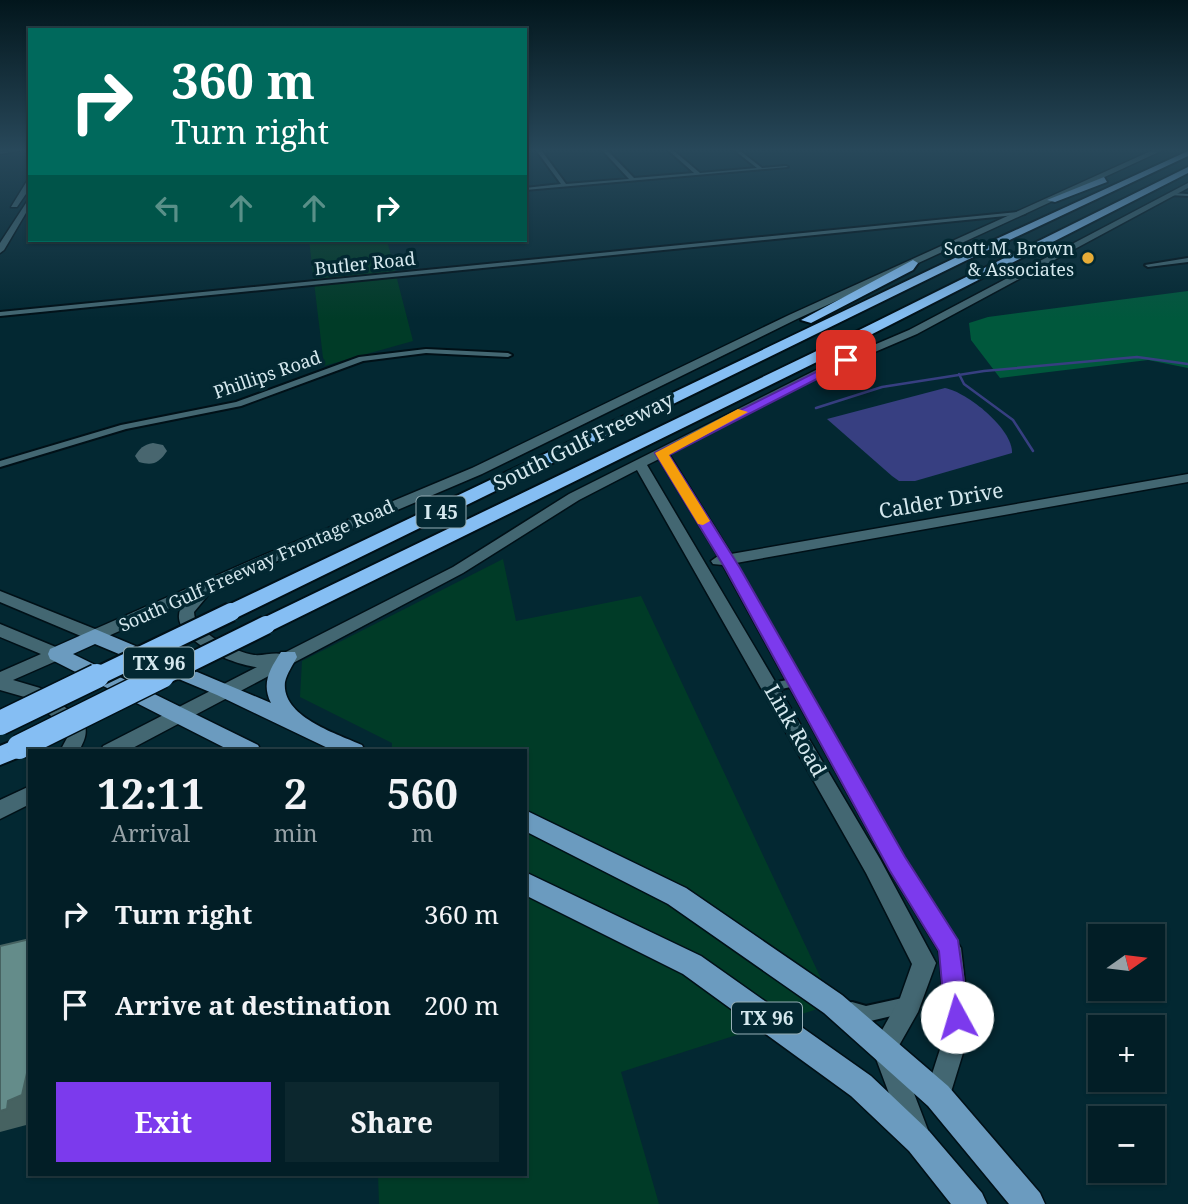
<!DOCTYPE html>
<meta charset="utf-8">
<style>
:root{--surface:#021e26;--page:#0c272e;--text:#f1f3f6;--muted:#96a2a7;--line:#233c43;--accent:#7c3aed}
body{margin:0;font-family:"Noto Serif",serif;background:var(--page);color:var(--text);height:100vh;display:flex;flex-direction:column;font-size:26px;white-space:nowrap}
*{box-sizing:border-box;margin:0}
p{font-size:23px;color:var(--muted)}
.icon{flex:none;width:38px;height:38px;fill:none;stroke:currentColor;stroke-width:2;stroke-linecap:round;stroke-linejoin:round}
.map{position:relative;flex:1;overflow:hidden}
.drawer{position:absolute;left:28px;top:749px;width:499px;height:427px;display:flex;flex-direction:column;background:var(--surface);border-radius:0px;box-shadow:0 2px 5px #0004,0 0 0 2px var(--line)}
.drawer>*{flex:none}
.guide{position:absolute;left:28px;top:28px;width:499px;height:214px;border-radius:0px;box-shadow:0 2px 5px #0004,0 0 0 2px var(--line);background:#00695c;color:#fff;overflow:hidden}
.needle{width:46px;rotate:76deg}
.buttons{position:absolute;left:1088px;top:924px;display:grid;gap:14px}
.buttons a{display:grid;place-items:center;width:77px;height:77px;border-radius:0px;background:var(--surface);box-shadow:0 2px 5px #0004,0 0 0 2px var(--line);font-size:35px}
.pin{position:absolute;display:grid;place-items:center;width:60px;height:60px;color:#fff;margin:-30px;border-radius:14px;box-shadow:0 4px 10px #0006}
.me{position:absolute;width:77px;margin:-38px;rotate:354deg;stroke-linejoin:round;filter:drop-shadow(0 0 5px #0008)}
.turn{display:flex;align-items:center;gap:24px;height:147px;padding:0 28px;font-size:32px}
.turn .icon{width:91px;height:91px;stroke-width:2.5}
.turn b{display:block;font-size:49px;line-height:60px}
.lanes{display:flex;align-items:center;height:66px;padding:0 28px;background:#0003;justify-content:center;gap:35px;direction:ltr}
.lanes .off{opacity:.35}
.eta{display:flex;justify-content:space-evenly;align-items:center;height:119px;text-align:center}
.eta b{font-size:42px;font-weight:700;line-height:49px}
.action{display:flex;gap:14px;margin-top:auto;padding:14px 28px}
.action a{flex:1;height:80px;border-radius:0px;background:var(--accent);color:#fff;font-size:28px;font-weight:700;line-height:80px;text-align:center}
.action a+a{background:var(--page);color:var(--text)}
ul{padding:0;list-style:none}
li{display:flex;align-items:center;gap:21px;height:91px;padding:0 28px}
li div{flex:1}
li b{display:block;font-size:26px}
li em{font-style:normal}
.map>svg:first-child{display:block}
.green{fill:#003b27}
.forest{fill:#00583c}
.water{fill:#373f81}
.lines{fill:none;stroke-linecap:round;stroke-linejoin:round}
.stream{stroke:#373f81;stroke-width:2.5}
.taxiway{fill:#48666f;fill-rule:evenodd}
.street-casing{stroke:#001017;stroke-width:4}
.secondary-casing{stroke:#001017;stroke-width:3}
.primary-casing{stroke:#001017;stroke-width:3}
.highway-casing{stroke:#001017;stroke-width:4}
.street{fill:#436772;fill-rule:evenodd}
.secondary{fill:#436772;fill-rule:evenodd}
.primary{fill:#6b9bbf;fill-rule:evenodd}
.highway{fill:#85bef3;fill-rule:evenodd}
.highway-bridge-far1-casing{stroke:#001017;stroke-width:22;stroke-linecap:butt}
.highway-bridge-casing{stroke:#001017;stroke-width:27;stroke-linecap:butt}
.highway-bridge-far1{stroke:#85bef3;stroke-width:18}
.highway-bridge{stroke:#85bef3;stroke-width:24}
.shaded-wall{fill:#466261}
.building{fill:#648c8a;stroke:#466261;stroke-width:2}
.route{fill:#7c3aed;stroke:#51269a;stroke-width:2}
.slow{fill:#f59e0b}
.poi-dot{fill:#e7ac37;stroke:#032832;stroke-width:2.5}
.labels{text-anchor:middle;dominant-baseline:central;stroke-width:7;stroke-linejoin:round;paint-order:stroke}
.far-poi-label{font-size:18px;fill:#d5e8ee;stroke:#032832;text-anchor:end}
.far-street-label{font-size:18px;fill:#d5e8ee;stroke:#032832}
.shield{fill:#032832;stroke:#96aeb6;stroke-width:2}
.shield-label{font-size:19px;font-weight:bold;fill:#d5e8ee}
.street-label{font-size:21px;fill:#d5e8ee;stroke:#032832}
</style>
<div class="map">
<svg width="1188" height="1204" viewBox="0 0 1188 1204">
<rect width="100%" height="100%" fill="#032832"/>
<path class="green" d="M 309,240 L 387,240 L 413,341 L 324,366 Z
M 503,559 L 516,621 L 641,596 L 833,1004 L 621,1072 L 659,1204 L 379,1204 L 378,1174 L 525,1174 L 525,751 L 392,751 L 392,743 L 300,697 L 302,661 Z"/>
<path class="forest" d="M 1188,291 L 1188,368 L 1148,360 L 1000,378 L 971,340 L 969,323 L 988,317 Z"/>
<path class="water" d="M 945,388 C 967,392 1013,429 1012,453 L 915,481 L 899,481 L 892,476 L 827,419 Z"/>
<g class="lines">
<path class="stream" d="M 959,374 L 964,384 L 1013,420 L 1033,451
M 816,408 L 882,387 L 984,371 L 1137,357 L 1188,364"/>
<path class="taxiway" d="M 153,443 L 163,445 L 167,451 C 159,463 153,466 139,462 L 135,456 C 140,448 143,445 153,443 Z"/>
<g class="street-casing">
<path id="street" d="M 536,150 L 541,150 L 566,184 L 629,179 L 602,150 L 607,150 L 634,178 L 694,173 L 668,150 L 673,150 L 700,173 L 757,168 L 734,150 L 739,150 L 762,168 L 786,166 L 788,167 L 525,190 L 525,188 L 561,184 Z
M 1171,193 L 1188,194 L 1188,196 L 1169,195 Z
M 1027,211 L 1025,214 L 0,316 L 0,312 Z
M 1188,258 L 1188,262 L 1148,267 L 1145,265 Z
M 426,349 L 508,353 L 512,355 L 508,357 L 426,353 L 363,361 L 241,406 L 126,429 L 0,467 L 0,461 L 121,425 L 236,402 L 359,357 Z
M 796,678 L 800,679 L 802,682 L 800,685 L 772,691 L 768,690 L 766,687 L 768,684 Z
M 907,997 L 913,999 L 915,1005 L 913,1011 L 866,1022 L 846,1016 L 844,1010 L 846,1004 L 852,1002 L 866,1006 Z"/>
</g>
<g class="secondary-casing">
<path id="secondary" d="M 0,150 L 23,150 L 0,154 Z
M 1153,150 L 1163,150 L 797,319 L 482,474 L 214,588 L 194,612 C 194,633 236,652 254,655 C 263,656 273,652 282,654 L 453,567 L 569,494 L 820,368 L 909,330 L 1188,183 L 1188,188 L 917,334 L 828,372 L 669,454 L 731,554 L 1188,474 L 1188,482 L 736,563 L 904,857 L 961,948 L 969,1017 L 967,1040 L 947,1105 L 938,1109 L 929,1105 L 925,1096 L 943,1040 L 945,1017 L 939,951 L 890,871 L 723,565 L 713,564 L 711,561 L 718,556 L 659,459 L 647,465 L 880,859 L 936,963 L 918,1012 L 897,1049 L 928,1130 L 924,1139 L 915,1143 L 906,1139 L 872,1048 L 900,998 L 912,964 L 866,873 L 637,470 L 579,500 L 463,573 L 127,751 L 101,751 L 103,746 L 257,667 C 234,666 155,633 186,601 L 95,642 L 0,602 L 0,591 L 95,629 L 259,557 L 472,468 L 789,315 Z
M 27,181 L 30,181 L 30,188 L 17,207 L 11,207 Z
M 30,197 L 30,206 L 4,250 L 0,253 L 0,243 Z
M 0,624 L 63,650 L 65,654 L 63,658 L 13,680 L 40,688 L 83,721 C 89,732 84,741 79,751 L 60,751 L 67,738 L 68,729 L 28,698 L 0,690 L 0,672 L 41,654 L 0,637 Z
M 30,786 L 30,804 L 0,819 L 0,800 Z"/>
</g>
<g class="primary-casing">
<path id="primary" d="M 95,629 L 271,703 C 261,683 270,669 281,652 L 295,652 L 297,657 C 293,665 287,673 285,682 C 281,717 338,734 362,745 L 365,751 L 334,751 L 217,695 L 95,644 L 73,654 L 258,745 L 261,751 L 231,751 L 50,659 L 48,654 L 50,649 Z
M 525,810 L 686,888 L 842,995 L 948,1086 L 1040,1193 L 1045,1204 L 1009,1204 L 928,1106 L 824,1013 L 668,904 L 525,831 Z
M 525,872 L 701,956 L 871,1076 L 929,1131 L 982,1193 L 987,1204 L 951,1204 L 909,1151 L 851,1096 L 683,974 L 525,895 Z"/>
</g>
<g class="highway-casing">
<path id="highway" d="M 1188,151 L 1188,156 L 965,261 L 238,617 L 231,619 L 221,612 L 224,607 L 957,257 Z
M 1188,167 L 1188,173 L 837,352 L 273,630 L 266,632 L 256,625 L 259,620 L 827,346 Z
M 1104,177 L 1107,182 L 1055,202 L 1047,200 Z
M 913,260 L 918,263 L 913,270 L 811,323 L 801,320 Z
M 19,738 L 27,740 L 30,747 L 27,754 L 0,765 L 0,746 Z"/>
</g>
<use href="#street" class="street"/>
<use href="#secondary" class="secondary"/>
<use href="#primary" class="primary"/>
<use href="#highway" class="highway"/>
<g class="highway-bridge-far1-casing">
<path id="highway-bridge-far1" d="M 94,678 L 231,612
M 159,678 L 266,625"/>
</g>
<g class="highway-bridge-casing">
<path id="highway-bridge" d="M 0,723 L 97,676
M 19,747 L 162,676"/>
</g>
<use href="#highway-bridge-far1" class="highway-bridge-far1"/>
<use href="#highway-bridge" class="highway-bridge"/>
</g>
<path class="shaded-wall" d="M 30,1060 L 30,1124 L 0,1132 L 0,1111 L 8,1101 Z"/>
<path class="building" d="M 30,939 L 30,1060 L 22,1095 L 8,1101 L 7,1109 L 0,1111 L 0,946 Z"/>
<linearGradient id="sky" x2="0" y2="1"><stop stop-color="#02161c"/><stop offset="0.47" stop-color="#28485a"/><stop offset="1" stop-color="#28485a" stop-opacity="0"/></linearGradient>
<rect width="1188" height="319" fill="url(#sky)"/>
<path class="route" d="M 846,357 L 851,360 L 850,362 L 669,455 L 740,568 L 905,857 L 958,940 L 969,1017 L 966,1025 L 957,1029 L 948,1025 L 945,1017 L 939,951 L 890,871 L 725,568 L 655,453 Z"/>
<path class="slow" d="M 738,409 L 748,412 L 669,455 L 710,521 L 703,525 L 698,524 L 655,453 Z"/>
<circle class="poi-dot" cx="1088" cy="258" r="7"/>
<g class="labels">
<g class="far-poi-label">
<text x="1074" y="248">Scott M. Brown<tspan x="1074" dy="21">&amp; Associates</tspan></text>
</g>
<g class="far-street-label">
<text transform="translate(365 263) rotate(-6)">Butler Road</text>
<text transform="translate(267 374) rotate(-19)">Phillips Road</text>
<text transform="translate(256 565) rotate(-24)">South Gulf Freeway Frontage Road</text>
</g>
<g class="shield">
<rect x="416.5" y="496.5" width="49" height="31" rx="5"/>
<rect x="124" y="647.5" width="70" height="31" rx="5"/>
<rect x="732" y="1002.5" width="70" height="31" rx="5"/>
</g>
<g class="shield-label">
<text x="441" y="512">I 45</text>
<text x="159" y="663">TX 96</text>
<text x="767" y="1018">TX 96</text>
</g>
<g class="street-label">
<text transform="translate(583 441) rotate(-26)">South Gulf Freeway</text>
<text transform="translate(941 500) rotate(-10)">Calder Drive</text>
<text transform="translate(796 730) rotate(60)">Link Road</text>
</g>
</g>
</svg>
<div class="buttons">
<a><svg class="needle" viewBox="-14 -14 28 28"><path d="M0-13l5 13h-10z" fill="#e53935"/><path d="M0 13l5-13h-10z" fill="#96a2a7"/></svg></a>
<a>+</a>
<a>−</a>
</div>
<div class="pin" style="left:846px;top:360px;background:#d93025"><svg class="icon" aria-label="arrive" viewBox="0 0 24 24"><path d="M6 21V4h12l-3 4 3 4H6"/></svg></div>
<svg class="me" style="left:957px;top:1017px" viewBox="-20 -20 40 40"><circle r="19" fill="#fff"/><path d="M0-13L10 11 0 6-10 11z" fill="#7c3aed"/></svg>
<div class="guide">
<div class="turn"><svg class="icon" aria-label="right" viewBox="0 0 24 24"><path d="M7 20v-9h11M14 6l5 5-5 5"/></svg><div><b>360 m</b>Turn right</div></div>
<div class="lanes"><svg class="icon off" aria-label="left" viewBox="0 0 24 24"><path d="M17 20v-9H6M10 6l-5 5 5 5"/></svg><svg class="icon off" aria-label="ahead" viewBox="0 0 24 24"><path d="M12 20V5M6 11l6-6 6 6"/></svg><svg class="icon off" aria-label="ahead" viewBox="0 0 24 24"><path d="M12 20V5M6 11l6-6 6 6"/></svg><svg class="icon" aria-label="right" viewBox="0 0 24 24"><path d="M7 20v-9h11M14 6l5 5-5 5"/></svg></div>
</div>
<section class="drawer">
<div class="eta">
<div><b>12:11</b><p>Arrival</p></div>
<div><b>2</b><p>min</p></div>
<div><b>560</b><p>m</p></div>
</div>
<ul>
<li><svg class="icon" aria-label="right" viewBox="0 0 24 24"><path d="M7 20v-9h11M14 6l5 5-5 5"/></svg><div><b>Turn right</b></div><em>360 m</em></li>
<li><svg class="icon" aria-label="arrive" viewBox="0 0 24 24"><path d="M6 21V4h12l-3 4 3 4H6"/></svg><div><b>Arrive at destination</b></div><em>200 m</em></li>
</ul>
<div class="action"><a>Exit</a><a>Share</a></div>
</section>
</div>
